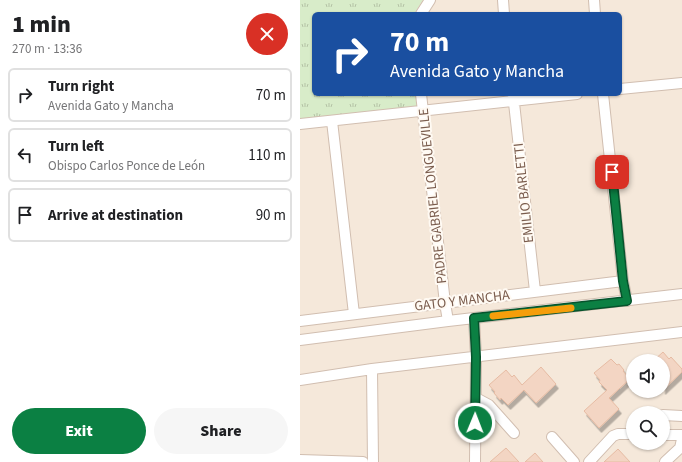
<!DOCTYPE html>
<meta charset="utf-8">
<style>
:root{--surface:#fff;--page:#f6f6f6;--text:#202124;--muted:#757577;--line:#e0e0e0;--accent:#0b8043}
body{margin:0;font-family:"Source Sans 3",sans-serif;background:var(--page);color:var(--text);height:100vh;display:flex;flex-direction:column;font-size:15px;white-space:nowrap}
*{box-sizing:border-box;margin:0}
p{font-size:13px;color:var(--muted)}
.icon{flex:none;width:22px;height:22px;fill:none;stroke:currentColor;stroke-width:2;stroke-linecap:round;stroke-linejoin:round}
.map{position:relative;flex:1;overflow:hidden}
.details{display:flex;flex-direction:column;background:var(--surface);width:300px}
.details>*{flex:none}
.guide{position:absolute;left:12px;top:12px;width:310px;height:84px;border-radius:6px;box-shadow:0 1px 3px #0004;background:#1a4fa0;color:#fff;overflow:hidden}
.tools{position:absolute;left:326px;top:354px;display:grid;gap:8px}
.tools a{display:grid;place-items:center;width:44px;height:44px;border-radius:50%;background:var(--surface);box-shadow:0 1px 3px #0004;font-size:20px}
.pin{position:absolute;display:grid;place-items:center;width:34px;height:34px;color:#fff;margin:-17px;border-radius:8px;box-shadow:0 2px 6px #0006}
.me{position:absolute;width:44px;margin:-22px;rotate:1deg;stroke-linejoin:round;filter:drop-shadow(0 0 3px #0008)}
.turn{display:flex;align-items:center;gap:14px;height:84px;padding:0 12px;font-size:18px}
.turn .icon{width:52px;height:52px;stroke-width:2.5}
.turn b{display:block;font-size:28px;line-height:34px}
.round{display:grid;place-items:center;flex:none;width:42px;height:42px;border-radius:21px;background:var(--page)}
.head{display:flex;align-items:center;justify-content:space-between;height:68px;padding:0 12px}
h1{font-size:24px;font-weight:800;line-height:30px}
.action{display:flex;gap:8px;margin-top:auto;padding:8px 12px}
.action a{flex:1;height:46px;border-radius:24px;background:var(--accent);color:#fff;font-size:16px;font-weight:800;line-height:46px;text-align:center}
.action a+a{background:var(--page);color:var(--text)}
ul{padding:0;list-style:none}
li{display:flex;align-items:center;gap:12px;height:54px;margin:0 8px 6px;padding:0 4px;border:2px solid var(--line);border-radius:6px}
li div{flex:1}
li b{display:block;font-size:15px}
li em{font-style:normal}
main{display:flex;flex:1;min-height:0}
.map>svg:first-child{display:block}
.residential{fill:#f5e8da;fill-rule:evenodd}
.grass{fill:url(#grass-tufts)}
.building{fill:#f3d5c3;stroke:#e6bba3;filter:url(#shadow)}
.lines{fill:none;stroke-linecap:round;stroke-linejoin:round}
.minor-casing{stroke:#d1beb0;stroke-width:12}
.minor{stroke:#fff;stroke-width:10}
.route-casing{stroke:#07532c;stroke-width:10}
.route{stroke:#0b8043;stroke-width:7}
.slow{stroke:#f59e0b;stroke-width:7}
.labels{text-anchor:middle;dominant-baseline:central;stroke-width:4;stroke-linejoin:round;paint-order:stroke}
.street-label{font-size:14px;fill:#7a5c4d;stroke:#fffaf3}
</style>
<main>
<section class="details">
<div class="head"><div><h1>1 min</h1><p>270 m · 13:36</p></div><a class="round" style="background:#d93025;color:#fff"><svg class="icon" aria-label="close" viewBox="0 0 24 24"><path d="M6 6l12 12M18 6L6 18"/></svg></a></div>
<ul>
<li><svg class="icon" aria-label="right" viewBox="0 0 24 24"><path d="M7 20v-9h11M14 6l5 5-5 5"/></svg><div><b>Turn right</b><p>Avenida Gato y Mancha</p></div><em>70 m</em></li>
<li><svg class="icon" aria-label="left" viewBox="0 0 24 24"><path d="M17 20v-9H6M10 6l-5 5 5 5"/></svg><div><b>Turn left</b><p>Obispo Carlos Ponce de León</p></div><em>110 m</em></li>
<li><svg class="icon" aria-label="arrive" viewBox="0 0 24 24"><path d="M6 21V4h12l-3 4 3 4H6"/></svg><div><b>Arrive at destination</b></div><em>90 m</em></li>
</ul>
<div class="action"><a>Exit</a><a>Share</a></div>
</section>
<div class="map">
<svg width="382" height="462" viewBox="0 0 382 462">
<defs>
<pattern id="grass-tufts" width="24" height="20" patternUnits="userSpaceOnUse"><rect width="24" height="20" fill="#d8ecc9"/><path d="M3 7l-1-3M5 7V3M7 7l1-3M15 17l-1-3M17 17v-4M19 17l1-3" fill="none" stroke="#b4c2a5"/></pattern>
<filter id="shadow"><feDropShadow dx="2.5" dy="4.5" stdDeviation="0" flood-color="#0004"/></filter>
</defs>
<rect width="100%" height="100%" fill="#fdf6ec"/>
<path class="residential" d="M 0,0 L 382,0 L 382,462 L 0,462 ZM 14,14 L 320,14 L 320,94 L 14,94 ZM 333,361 L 363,361 L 363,391 L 333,391 ZM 333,413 L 363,413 L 363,443 L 333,443 Z"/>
<path class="grass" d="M 0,0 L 123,0 L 114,14 L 14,14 L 14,94 L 116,94 L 118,107 L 0,119 Z"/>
<path class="building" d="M 363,352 L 369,359 L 371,357 L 382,369 L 382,372 L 363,390 L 363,361 L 353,361 Z
M 311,359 L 317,365 L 319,364 L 324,370 L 323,371 L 330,379 L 309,398 L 319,409 L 299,428 L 284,411 L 307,390 L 299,382 L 300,380 L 294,373 Z
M 241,367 L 256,384 L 236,403 L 224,390 L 208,405 L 201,398 L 200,400 L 194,393 L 195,392 L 189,385 L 206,370 L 212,377 L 214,375 L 222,385 Z
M 206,448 L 219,462 L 190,462 Z
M 318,449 L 330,462 L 304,462 Z
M 235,453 L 243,462 L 225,462 Z"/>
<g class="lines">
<g class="minor-casing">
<path id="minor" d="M 203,0 L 204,14
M 294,0 L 295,14
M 121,14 L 130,0
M 320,89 L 382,83
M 121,94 L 145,303 L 148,321
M 213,94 L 235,291
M 303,94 L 323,281 L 327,301
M 32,121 L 54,314
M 0,124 L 277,94
M 174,318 L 176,357 L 175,462
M 0,321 L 323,281
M 0,340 L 148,321 L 382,294
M 72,369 L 73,462
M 0,380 L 72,369 L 382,332
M 176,398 L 189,405 L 214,433
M 363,415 L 382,416
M 363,435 L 382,435
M 252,437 L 274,462
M 0,460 L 63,462
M 289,462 L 313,436 L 318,434 L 333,434
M 365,462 L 380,448 L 382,439"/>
</g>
<use href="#minor" class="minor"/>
</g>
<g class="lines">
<g class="route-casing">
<path id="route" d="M 175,423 L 176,357 L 174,318 L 327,301 L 323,281 L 312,172"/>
</g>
<use href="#route" class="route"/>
<path class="slow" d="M 193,316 L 271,308"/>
</g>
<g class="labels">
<g class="street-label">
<text transform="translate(224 193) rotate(-96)">EMILIO BARLETTI</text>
<text transform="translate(133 196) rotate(-96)">PADRE GABRIEL LONGUEVILLE</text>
<text transform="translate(162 301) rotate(-7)">GATO Y MANCHA</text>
</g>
</g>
</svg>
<div class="tools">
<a><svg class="icon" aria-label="sound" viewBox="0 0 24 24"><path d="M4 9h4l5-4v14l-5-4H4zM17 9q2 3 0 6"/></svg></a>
<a><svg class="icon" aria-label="search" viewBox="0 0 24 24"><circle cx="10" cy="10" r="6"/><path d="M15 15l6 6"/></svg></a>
</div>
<div class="pin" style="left:312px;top:172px;background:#d93025"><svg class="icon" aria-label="arrive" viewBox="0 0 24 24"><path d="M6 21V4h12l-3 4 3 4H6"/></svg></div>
<svg class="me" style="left:175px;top:423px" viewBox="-20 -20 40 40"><circle r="17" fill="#0b8043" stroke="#fff" stroke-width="3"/><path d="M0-11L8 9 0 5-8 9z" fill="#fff"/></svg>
<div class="guide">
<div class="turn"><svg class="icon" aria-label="right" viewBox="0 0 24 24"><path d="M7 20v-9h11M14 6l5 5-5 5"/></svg><div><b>70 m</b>Avenida Gato y Mancha</div></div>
</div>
</div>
</main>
